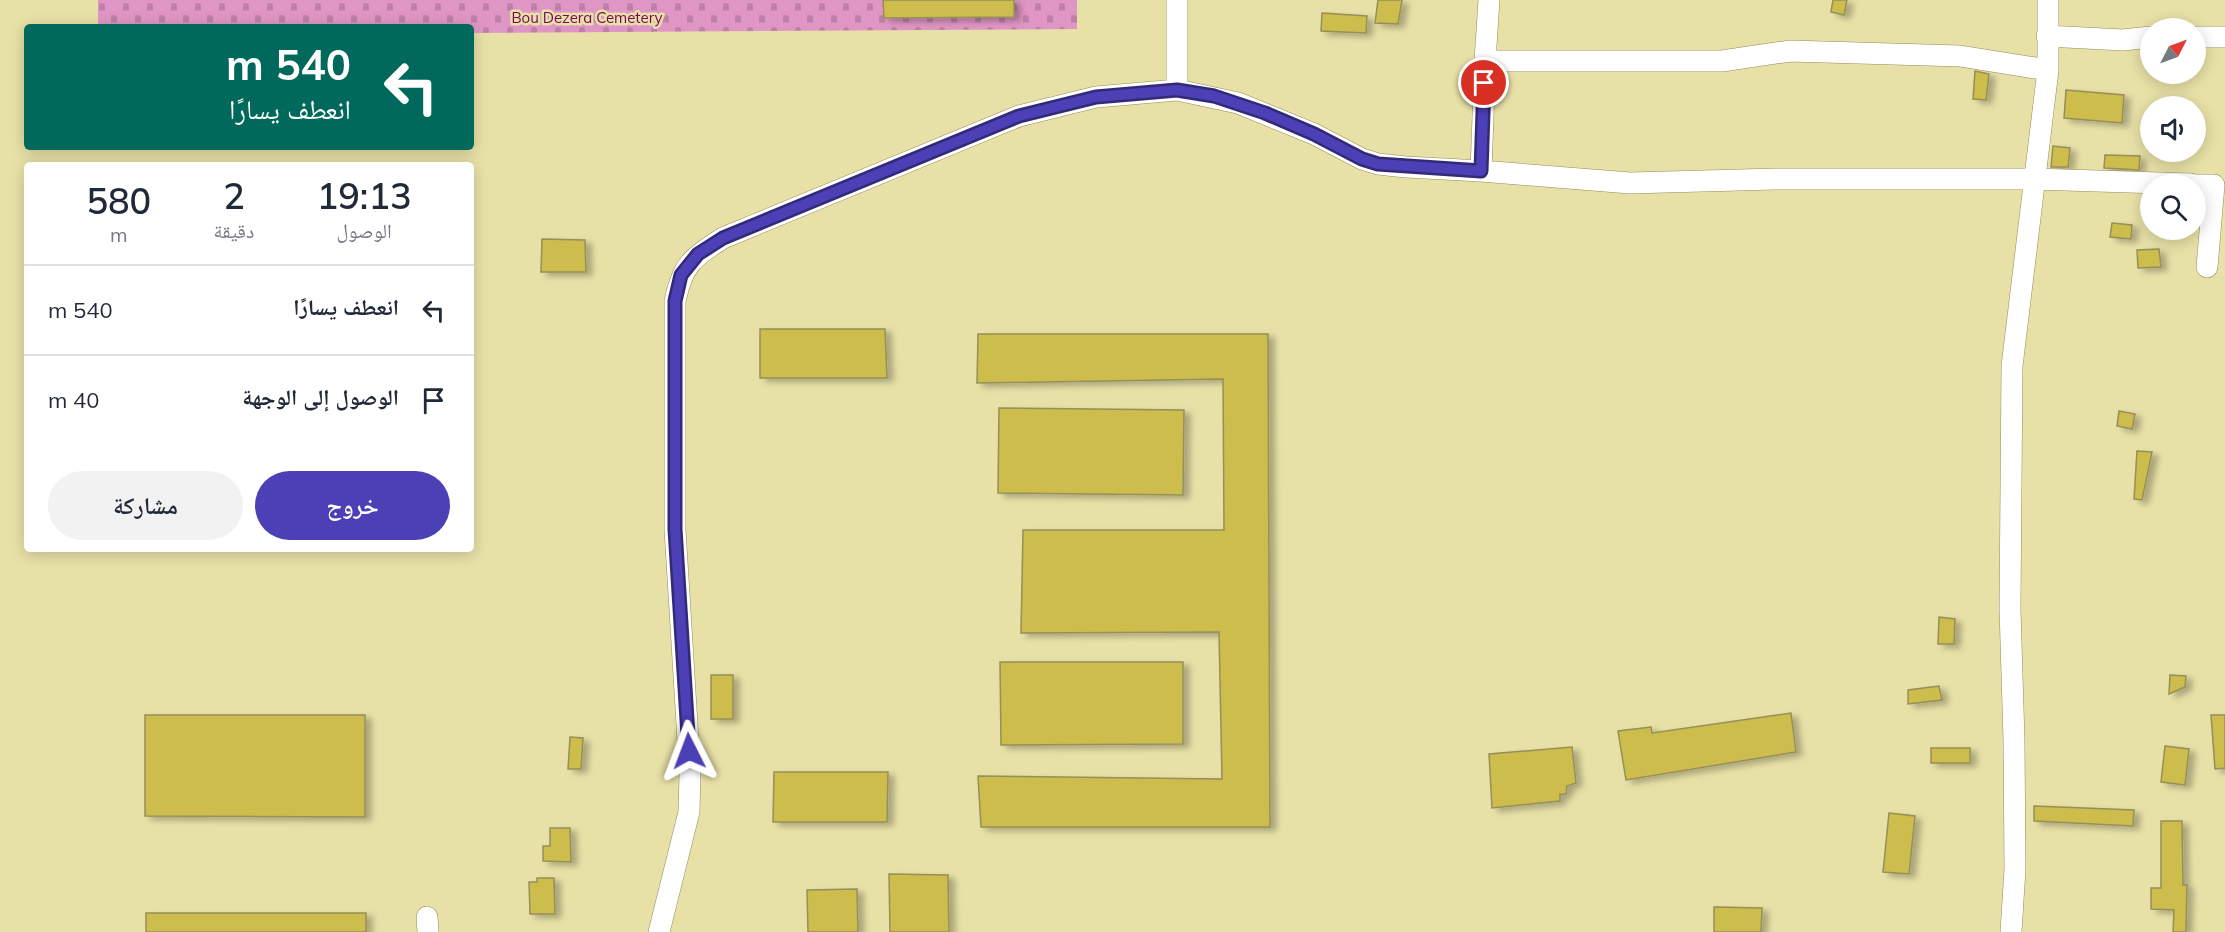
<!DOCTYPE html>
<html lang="ar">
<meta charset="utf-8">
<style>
:root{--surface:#fff;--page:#f2f2f3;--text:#1f2937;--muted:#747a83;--line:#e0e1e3;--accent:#4d40b7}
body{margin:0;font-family:Mulish,"Noto Naskh Arabic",sans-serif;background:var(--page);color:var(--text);direction:rtl;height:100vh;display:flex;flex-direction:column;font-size:22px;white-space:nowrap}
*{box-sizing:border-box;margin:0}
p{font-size:20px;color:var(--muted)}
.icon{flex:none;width:33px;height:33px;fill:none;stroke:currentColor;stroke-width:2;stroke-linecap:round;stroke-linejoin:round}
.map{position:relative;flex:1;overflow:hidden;direction:ltr}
.side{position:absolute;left:24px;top:162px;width:450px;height:390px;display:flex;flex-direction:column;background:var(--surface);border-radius:6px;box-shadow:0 3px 15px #0003;direction:rtl}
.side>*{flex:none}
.guide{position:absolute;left:24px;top:24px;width:450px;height:126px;border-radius:6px;box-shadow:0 3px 15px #0003;direction:rtl;background:#00695c;color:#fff;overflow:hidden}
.needle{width:39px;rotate:48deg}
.buttons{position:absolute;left:2140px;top:18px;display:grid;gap:12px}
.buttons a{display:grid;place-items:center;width:66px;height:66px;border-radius:50%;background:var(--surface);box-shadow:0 3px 15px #0003;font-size:30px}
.pin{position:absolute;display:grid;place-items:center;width:51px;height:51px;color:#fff;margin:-26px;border:3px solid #fff;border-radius:50%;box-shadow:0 2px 6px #0007}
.me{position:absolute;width:66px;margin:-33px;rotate:357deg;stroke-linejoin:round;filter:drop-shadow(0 0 4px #0008)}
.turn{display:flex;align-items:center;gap:21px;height:126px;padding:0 24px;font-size:27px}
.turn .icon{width:78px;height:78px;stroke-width:2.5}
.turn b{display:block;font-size:42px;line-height:51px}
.eta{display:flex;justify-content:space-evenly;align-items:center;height:102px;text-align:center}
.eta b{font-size:36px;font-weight:600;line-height:42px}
.cta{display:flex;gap:12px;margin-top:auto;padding:12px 24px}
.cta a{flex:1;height:69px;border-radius:36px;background:var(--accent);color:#fff;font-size:24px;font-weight:600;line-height:69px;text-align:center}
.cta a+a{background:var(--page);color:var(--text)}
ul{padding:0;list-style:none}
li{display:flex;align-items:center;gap:18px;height:90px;padding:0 24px;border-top:2px solid var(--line)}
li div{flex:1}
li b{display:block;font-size:22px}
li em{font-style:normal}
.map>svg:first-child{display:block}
.cemetery{fill:url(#cemetery-stones)}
.building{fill:#ccbd4d;stroke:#968f58;stroke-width:1.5;filter:url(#shadow)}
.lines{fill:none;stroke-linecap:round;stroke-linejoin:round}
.minor-casing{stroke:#938c55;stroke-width:22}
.minor{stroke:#fff;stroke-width:21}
.route-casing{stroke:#322a77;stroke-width:15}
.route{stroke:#4d40b7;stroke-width:10}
.labels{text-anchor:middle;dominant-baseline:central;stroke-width:5;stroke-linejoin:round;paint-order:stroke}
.park-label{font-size:15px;fill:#78055c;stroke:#e8e1a7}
</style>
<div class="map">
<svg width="2225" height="932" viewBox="0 0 2225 932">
<defs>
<pattern id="cemetery-stones" width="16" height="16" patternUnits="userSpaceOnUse" patternTransform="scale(1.5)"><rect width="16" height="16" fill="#e096c4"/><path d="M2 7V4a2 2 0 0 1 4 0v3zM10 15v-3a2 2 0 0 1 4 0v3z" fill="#bf80a7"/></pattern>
<filter id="shadow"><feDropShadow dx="6" dy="3.5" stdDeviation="3" flood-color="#0004"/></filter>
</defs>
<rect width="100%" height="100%" fill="#e8e1a7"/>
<path class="cemetery" d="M 98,0 L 1077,0 L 1077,29 L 471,33 L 471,27 L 98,27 Z"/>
<path class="building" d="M 883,0 L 1014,0 L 1014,17 L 884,18 Z
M 1378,0 L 1402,0 L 1398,24 L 1375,23 Z
M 1833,0 L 1847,0 L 1844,15 L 1831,12 Z
M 1322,13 L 1367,16 L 1366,33 L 1321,31 Z
M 1975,71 L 1989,74 L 1986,100 L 1973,99 Z
M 2066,90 L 2124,95 L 2122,123 L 2064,118 Z
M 2053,146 L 2070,148 L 2068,167 L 2051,167 Z
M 2105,155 L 2140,156 L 2139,170 L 2104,168 Z
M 2112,223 L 2132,225 L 2131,239 L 2110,237 Z
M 542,239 L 585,240 L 586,272 L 541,272 Z
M 2159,249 L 2161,267 L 2138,268 L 2137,250 Z
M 760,329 L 885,329 L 887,378 L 760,378 Z
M 978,334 L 1268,334 L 1270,827 L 981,827 L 978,776 L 1222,779 L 1219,632 L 1021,633 L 1023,530 L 1224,530 L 1223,379 L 977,383 Z
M 999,408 L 1184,410 L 1183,495 L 998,493 Z
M 2119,411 L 2135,414 L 2132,429 L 2117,426 Z
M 2137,451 L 2152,452 L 2142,500 L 2134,499 Z
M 1939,617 L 1955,619 L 1954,644 L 1938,644 Z
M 1000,662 L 1183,662 L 1183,744 L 1001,745 Z
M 711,675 L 733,675 L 733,719 L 711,719 Z
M 2170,675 L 2186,676 L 2185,687 L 2169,694 Z
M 1939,686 L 1942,700 L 1908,704 L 1908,690 Z
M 1791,713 L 1796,752 L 1626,780 L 1618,731 L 1651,727 L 1652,733 Z
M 145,715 L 365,715 L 365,817 L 145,816 Z
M 2211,715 L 2225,715 L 2225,768 L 2215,769 Z
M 570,737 L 583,738 L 581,769 L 568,769 Z
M 2165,746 L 2189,749 L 2185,785 L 2161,782 Z
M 1572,747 L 1576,783 L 1567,786 L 1566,794 L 1560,794 L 1560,801 L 1492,808 L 1489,754 Z
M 1931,748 L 1970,748 L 1970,763 L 1931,763 Z
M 774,772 L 888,772 L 887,822 L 773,822 Z
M 2034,806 L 2134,810 L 2133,826 L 2034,821 Z
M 1889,813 L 1915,816 L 1909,874 L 1883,872 Z
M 2161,821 L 2182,821 L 2183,885 L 2187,885 L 2186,932 L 2173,932 L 2174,910 L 2151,909 L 2151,888 L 2161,888 Z
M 550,828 L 570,828 L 571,862 L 543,861 L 543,846 L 550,846 Z
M 889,874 L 948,875 L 949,932 L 890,932 Z
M 537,878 L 554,878 L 555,914 L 530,914 L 529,882 L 537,882 Z
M 857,889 L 858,932 L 808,932 L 807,890 Z
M 1714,907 L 1762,908 L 1761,932 L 1714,932 Z
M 146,913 L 366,913 L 366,932 L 146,932 Z"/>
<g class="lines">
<g class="minor-casing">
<path id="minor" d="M 1489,0 L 1485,61 L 1722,61 L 1790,51 L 1960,56 L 2048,70
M 2047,36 L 2123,40 L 2151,37
M 2196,37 L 2225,37
M 1177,90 L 1177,0
M 1481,171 L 1485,61
M 2196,185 L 2214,185 L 2207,267
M 427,917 L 428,932
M 659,932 L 689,812 L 690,773 L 675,529 L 675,301 C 683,264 691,259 723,238 L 1019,116 L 1096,97 L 1177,90 L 1238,103 L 1314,134 L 1362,159 L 1378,164 L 1406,167 L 1481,171 L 1630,183 L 1776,179 L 2034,179 L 2191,184
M 2011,932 L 2015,869 L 2014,740 L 2010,609 L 2012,366 L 2048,70 L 2048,0"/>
</g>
<use href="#minor" class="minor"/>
</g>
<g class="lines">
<g class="route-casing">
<path id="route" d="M 689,751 L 675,529 L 675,301 L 681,275 L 698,254 L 723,238 L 1019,116 L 1096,97 L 1177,90 L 1214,96 L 1265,113 L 1314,134 L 1362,159 L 1378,164 L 1481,171 L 1484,83"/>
</g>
<use href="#route" class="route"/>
</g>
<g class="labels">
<g class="park-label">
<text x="587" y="17">Bou Dezera Cemetery</text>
</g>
</g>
</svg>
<div class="buttons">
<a><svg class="needle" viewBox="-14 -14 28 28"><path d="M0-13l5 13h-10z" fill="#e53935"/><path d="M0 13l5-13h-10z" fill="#747a83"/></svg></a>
<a><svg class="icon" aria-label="sound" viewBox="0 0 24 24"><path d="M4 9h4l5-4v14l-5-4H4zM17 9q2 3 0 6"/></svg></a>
<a><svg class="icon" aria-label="search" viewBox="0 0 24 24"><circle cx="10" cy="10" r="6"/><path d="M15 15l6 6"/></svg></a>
</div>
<div class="pin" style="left:1484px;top:83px;background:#d93025"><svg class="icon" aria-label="arrive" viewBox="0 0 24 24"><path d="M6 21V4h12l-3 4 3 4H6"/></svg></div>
<svg class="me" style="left:689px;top:751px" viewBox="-20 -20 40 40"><path d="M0-17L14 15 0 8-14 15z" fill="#4d40b7" stroke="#fff" stroke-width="4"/></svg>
<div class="guide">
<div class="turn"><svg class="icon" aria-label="left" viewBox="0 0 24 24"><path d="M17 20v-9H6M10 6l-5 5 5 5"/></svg><div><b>540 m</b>انعطف يسارًا</div></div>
</div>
<section class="side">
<div class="eta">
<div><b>19:13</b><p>الوصول</p></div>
<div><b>2</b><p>دقيقة</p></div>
<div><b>580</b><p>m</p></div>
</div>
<ul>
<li><svg class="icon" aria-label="left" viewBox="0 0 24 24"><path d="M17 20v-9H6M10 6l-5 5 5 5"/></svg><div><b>انعطف يسارًا</b></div><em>540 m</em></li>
<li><svg class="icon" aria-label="arrive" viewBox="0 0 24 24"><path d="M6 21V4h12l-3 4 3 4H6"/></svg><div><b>الوصول إلى الوجهة</b></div><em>40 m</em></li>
</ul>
<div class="cta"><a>خروج</a><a>مشاركة</a></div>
</section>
</div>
